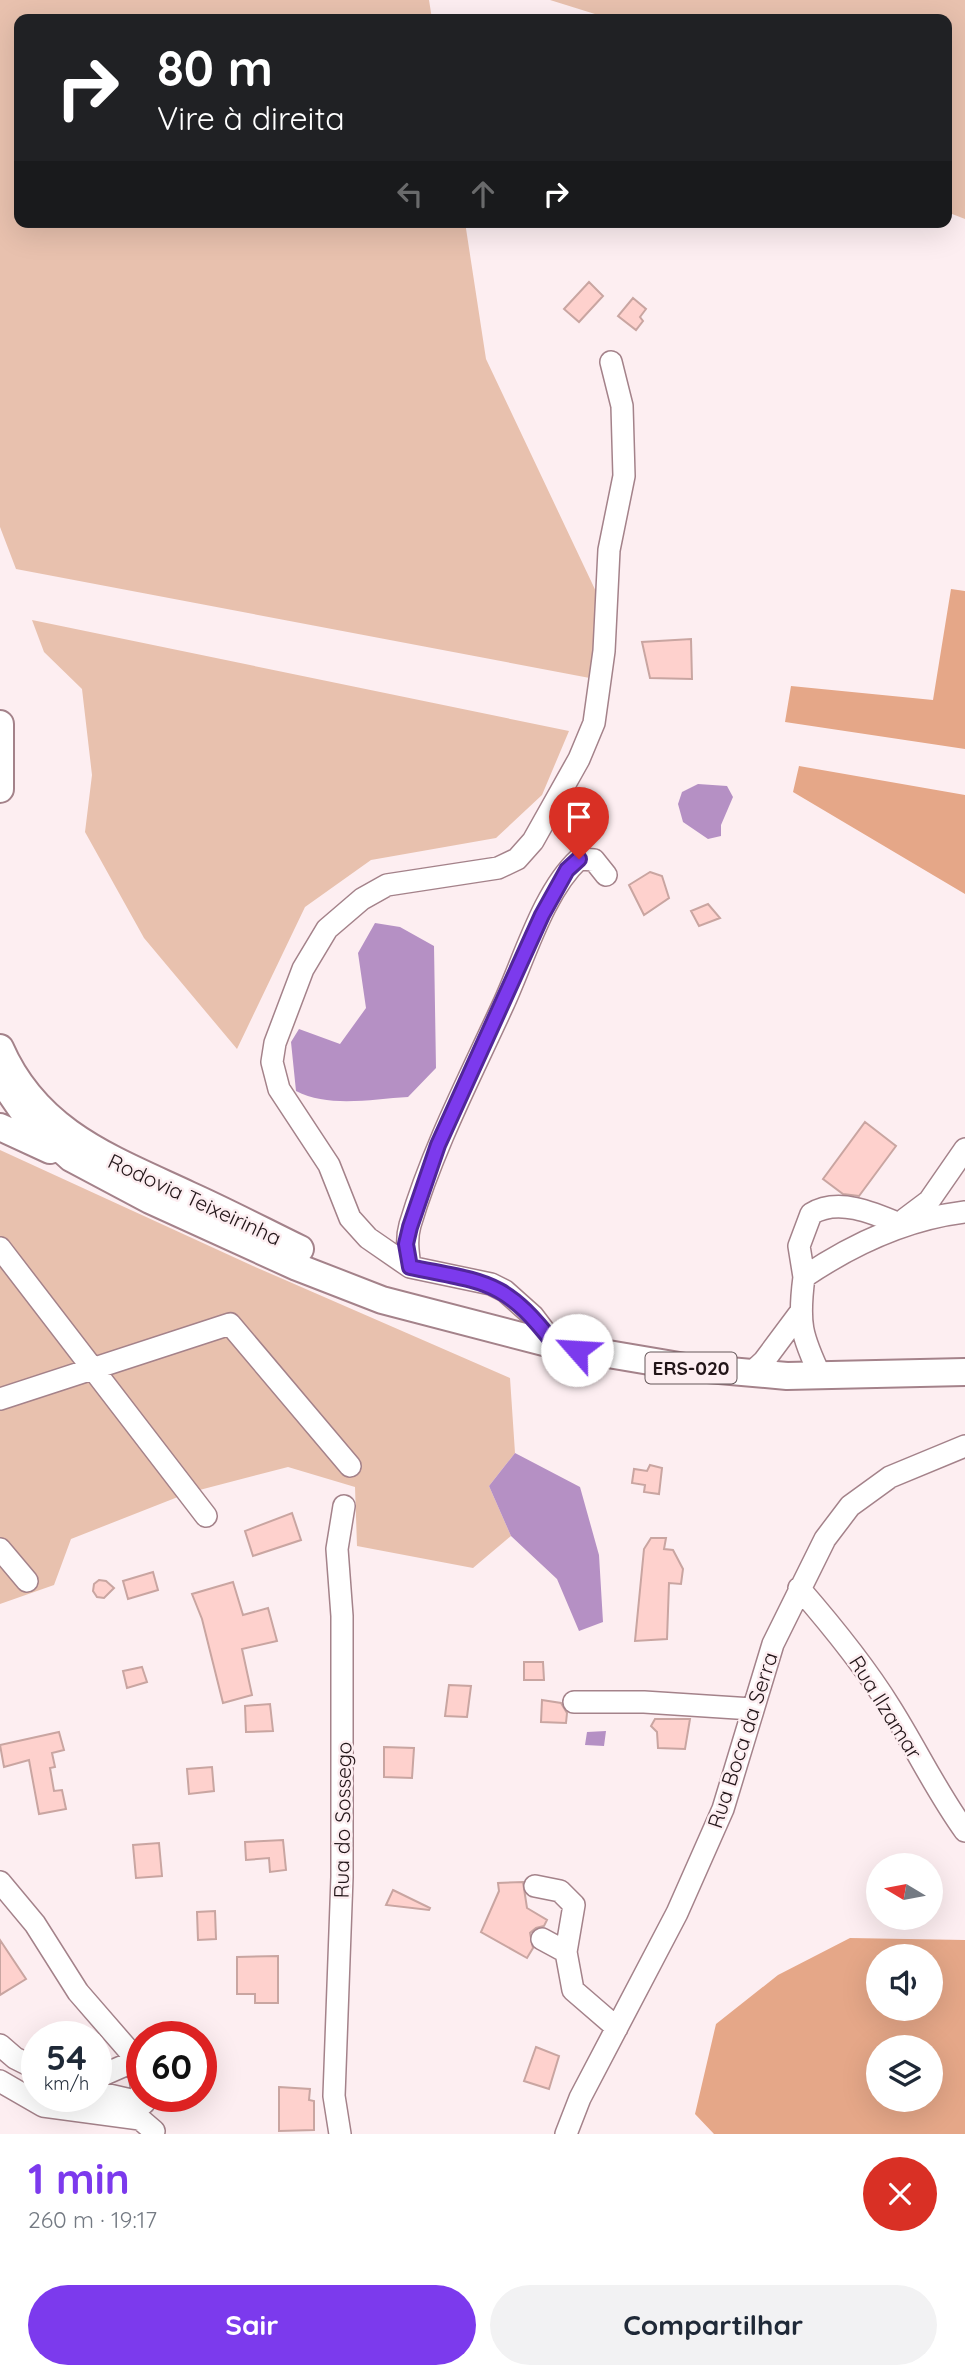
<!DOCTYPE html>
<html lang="pt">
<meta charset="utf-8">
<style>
:root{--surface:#fff;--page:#f2f2f3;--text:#1f2937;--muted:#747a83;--accent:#7c3aed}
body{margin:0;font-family:Quicksand,sans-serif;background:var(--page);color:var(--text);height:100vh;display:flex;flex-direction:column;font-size:26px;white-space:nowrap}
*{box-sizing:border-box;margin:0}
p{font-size:23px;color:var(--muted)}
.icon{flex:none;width:38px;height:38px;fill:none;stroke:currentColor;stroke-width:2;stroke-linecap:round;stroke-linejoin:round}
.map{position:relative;height:2134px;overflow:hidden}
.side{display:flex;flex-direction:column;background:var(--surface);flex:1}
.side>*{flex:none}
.top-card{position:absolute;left:14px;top:14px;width:938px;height:214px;border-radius:14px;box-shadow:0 7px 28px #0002;background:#202124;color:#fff;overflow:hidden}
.needle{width:46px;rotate:280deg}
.buttons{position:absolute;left:866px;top:1853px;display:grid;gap:14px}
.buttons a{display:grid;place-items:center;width:77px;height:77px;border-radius:50%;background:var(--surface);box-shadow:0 7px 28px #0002;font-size:35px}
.speed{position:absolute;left:21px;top:2021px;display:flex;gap:14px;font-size:35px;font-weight:700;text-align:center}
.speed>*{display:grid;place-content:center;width:91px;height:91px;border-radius:50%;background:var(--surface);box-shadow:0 7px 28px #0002;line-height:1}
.speed small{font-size:18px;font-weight:400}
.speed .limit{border:10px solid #d22;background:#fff;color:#111}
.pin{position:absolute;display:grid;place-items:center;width:60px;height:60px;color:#fff;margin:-72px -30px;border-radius:50% 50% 50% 0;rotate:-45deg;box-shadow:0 0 7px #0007}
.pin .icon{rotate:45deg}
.me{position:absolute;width:77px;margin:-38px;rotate:296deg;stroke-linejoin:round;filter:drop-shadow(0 0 5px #0008)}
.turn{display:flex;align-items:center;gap:24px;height:147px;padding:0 28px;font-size:32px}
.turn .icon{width:91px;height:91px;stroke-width:2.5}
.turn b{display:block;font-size:49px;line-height:60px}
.lanes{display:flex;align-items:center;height:66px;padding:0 28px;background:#0003;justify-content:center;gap:35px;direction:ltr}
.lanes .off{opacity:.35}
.round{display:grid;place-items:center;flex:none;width:74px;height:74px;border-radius:37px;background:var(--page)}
.summary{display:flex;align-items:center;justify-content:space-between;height:119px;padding:0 28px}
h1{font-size:42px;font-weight:700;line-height:52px;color:var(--accent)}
.cta{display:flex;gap:14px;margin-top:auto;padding:14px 28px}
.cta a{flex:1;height:80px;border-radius:42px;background:var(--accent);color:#fff;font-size:28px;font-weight:700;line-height:80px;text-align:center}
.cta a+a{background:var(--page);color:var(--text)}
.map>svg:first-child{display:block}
.green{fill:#e8c1ae}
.forest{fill:#e5a788;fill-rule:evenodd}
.water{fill:#b590c4}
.building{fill:#fed1cd;stroke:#c9a5a1;stroke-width:2}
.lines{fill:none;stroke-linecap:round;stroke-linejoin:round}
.minor-casing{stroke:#a4828a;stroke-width:24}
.major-casing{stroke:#a4828a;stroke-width:30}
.minor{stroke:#fff;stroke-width:21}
.major{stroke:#fff;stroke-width:26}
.route-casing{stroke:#51269a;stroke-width:18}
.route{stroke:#7c3aed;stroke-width:12}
.labels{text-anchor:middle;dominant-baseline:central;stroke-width:5;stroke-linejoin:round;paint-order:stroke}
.shield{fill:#fdeef1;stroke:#645659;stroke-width:2}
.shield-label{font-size:19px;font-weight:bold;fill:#221518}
.street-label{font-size:21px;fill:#221518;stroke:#fdeef1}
</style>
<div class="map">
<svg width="965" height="2134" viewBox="0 0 965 2134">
<rect width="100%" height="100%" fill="#fdeef1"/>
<path class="green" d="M 0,0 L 429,0 L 432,19 L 19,19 L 19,222 L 465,222 L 486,359 L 600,600 L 595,679 L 16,569 L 0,527 Z
M 550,0 L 965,0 L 965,219 L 947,212 L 947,19 L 611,19 Z
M 32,620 L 569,731 L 542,795 L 496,838 L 371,860 L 305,907 L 237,1049 L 144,938 L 85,832 L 92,775 L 82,689 L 44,652 Z
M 0,1150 L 253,1266 L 510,1378 L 515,1453 L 489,1486 L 511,1536 L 473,1568 L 357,1546 L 355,1487 L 288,1467 L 188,1493 L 71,1539 L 54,1585 L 0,1604 Z"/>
<path class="forest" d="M 951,589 L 965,591 L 965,749 L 785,722 L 791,686 L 933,700 Z
M 799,766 L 965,795 L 965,894 L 793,792 Z
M 850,1938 L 965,1940 L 965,2134 L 714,2134 L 695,2114 L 716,2024 L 778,1975 ZM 878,1956 L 931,1956 L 931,2009 L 878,2009 ZM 878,2048 L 931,2048 L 931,2100 L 878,2100 Z"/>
<path class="water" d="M 698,784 L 727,786 L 733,797 L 721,825 L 721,836 L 708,839 L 683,822 L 678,804 L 682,792 Z
M 375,923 L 400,927 L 434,946 L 436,1068 L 408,1097 C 372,1099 329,1108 296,1091 L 291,1042 L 299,1029 L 340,1044 L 366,1008 L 358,953 Z
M 515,1453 L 580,1487 L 599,1555 L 603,1622 L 579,1631 L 557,1579 L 511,1536 L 489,1486 Z
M 606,1731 L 604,1746 L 585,1745 L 587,1732 Z"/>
<path class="building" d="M 589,282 L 603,296 L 579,322 L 564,309 Z
M 633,298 L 646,309 L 640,317 L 643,321 L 636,330 L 618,316 Z
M 691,639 L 692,679 L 650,678 L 642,642 Z
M 650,872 L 662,876 L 669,898 L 644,915 L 629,885 Z
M 708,904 L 720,918 L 699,926 L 691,911 Z
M 865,1122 L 896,1146 L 859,1196 L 843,1194 L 823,1179 Z
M 650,1465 L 662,1468 L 659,1494 L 644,1492 L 645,1485 L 632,1483 L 634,1469 L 647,1471 Z
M 292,1513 L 301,1540 L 253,1556 L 245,1531 Z
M 651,1538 L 666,1538 L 664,1549 L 673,1550 L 683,1569 L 681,1584 L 669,1583 L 667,1639 L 635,1641 L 644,1549 Z
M 153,1572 L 158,1590 L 128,1599 L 123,1581 Z
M 99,1580 L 106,1581 L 114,1588 L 104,1598 L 97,1597 L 93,1591 L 94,1584 Z
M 233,1582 L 243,1615 L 268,1608 L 277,1641 L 242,1649 L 252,1695 L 223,1703 L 202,1619 L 192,1594 Z
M 524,1662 L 543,1662 L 544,1680 L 524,1680 Z
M 142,1667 L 147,1682 L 127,1688 L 123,1671 Z
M 449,1685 L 471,1686 L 467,1717 L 445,1716 Z
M 542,1700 L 561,1703 L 567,1713 L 566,1723 L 541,1722 Z
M 270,1704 L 273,1731 L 246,1732 L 245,1706 Z
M 655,1719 L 690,1719 L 685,1749 L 658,1748 L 657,1732 L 651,1726 Z
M 59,1732 L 64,1750 L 52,1753 L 55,1767 L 50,1768 L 54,1791 L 62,1790 L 66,1809 L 39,1814 L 29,1760 L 4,1767 L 0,1745 Z
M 384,1747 L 414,1748 L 412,1778 L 384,1777 Z
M 212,1767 L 214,1791 L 189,1794 L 187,1769 Z
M 283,1840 L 286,1870 L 270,1872 L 269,1858 L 246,1860 L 245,1842 Z
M 159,1843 L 162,1876 L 136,1878 L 133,1845 Z
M 523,1882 L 527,1908 L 547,1920 L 544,1926 L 536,1928 L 530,1933 L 533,1948 L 527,1958 L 481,1932 L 499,1891 L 498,1883 Z
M 393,1890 L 430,1908 L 429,1910 L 386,1905 Z
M 215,1911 L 216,1939 L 198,1940 L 197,1912 Z
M 0,1940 L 26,1979 L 0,1995 Z
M 278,1956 L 278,2003 L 255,2003 L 255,1994 L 237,1994 L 237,1957 Z
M 536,2047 L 559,2056 L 549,2089 L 524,2081 Z
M 279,2087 L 310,2089 L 309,2100 L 314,2101 L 314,2130 L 279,2131 Z"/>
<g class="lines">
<g class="minor-casing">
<path id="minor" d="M 0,1248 L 206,1516
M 410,1267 C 408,1252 406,1239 410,1225 C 433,1148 470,1077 503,1005 C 524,960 543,892 579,859 L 594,860 L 606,875
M 804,1277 L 799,1246 L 811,1214 C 838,1197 874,1213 902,1225 L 905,1219 L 929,1201 L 965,1149
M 555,1345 L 533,1316 L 505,1291 L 491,1284 L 410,1267 L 368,1238 L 350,1218 L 329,1165 L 279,1089 L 272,1062 L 275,1043 L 303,969 L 327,929 L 362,899 L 387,885 L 498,868 L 517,859 L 533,841 L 579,759 L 594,723 L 604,651 L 609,550 L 624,476 L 622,406 L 611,362
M 751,1373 L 764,1361 L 799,1314
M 821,1377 C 801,1335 798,1323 804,1277 C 853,1244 907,1219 965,1212
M 0,1399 L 230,1324 L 350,1466
M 0,1549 L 27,1581
M 799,1588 C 832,1626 864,1665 890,1707 C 916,1748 936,1791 965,1831
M 574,1702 L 644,1702 L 752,1709
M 0,1882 L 35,1924 L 78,1992 L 137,2060 L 142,2090
M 535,1886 L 560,1891 L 574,1905 L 566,1952
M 542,1939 L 566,1952 L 573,1990 L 617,2028
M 0,2045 L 15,2058 L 37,2069
M 96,2078 L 137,2060
M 0,2081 L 43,2106 L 140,2119 L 154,2131
M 96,2092 L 144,2103
M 340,2134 L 334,2096 L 342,1877 L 342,1616 L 337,1549 L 344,1506
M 566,2134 L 580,2098 L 677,1913 L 723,1809 L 773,1644 L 825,1539 L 850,1506 L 890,1477 L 965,1446"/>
</g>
<g class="major-casing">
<path id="major" d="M 0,724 L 0,789
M 0,1048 C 37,1133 112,1159 189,1195 C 227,1212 263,1231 300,1249
M 0,1078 L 29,1120 L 71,1158 L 150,1200 L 297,1267 L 382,1300 L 555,1345 L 685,1367 L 787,1376 L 965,1372
M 0,1127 L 50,1150"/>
</g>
<use href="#minor" class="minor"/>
<use href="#major" class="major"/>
</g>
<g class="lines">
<g class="route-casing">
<path id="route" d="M 577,1350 L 555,1345 C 504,1279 487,1283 410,1267 L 406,1244 L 410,1227 L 438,1145 L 542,915 L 567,870 L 579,859"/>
</g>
<use href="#route" class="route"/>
</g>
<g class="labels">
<rect class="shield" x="645.5" y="1352.5" width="91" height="31" rx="5"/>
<g class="shield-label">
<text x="691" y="1368">ERS-020</text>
</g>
<g class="street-label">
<text transform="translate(195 1199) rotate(25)">Rodovia Teixeirinha</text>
<text transform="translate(886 1707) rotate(58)">Rua Ilzamar</text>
<text transform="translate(742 1740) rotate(-72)">Rua Boca da Serra</text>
<text transform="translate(342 1820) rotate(-89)">Rua do Sossego</text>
</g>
</g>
</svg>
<div class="buttons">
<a><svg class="needle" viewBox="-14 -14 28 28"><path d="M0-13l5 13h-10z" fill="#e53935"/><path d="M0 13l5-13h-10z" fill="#747a83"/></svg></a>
<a><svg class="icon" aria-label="sound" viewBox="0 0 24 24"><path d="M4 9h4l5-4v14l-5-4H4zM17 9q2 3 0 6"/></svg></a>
<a><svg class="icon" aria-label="layers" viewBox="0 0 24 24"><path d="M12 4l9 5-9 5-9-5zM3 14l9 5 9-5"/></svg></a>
</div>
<div class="speed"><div>54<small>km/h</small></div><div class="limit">60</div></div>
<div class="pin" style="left:579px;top:859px;background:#d93025"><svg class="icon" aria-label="arrive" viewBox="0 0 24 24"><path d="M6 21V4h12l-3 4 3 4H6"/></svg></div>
<svg class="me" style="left:577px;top:1350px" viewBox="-20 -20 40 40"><circle r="19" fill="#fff"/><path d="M0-13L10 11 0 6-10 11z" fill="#7c3aed"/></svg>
<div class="top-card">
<div class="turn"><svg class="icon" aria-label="right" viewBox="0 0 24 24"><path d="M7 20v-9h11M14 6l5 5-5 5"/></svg><div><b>80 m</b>Vire à direita</div></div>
<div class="lanes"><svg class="icon off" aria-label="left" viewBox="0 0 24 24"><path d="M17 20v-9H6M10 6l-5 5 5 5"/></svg><svg class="icon off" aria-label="ahead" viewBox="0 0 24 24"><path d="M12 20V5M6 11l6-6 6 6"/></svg><svg class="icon" aria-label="right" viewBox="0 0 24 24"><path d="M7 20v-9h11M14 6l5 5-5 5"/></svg></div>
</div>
</div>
<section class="side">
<div class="summary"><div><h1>1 min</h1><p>260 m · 19:17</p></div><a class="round" style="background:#d93025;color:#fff"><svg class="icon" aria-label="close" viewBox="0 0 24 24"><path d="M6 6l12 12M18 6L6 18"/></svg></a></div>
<div class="cta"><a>Sair</a><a>Compartilhar</a></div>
</section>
